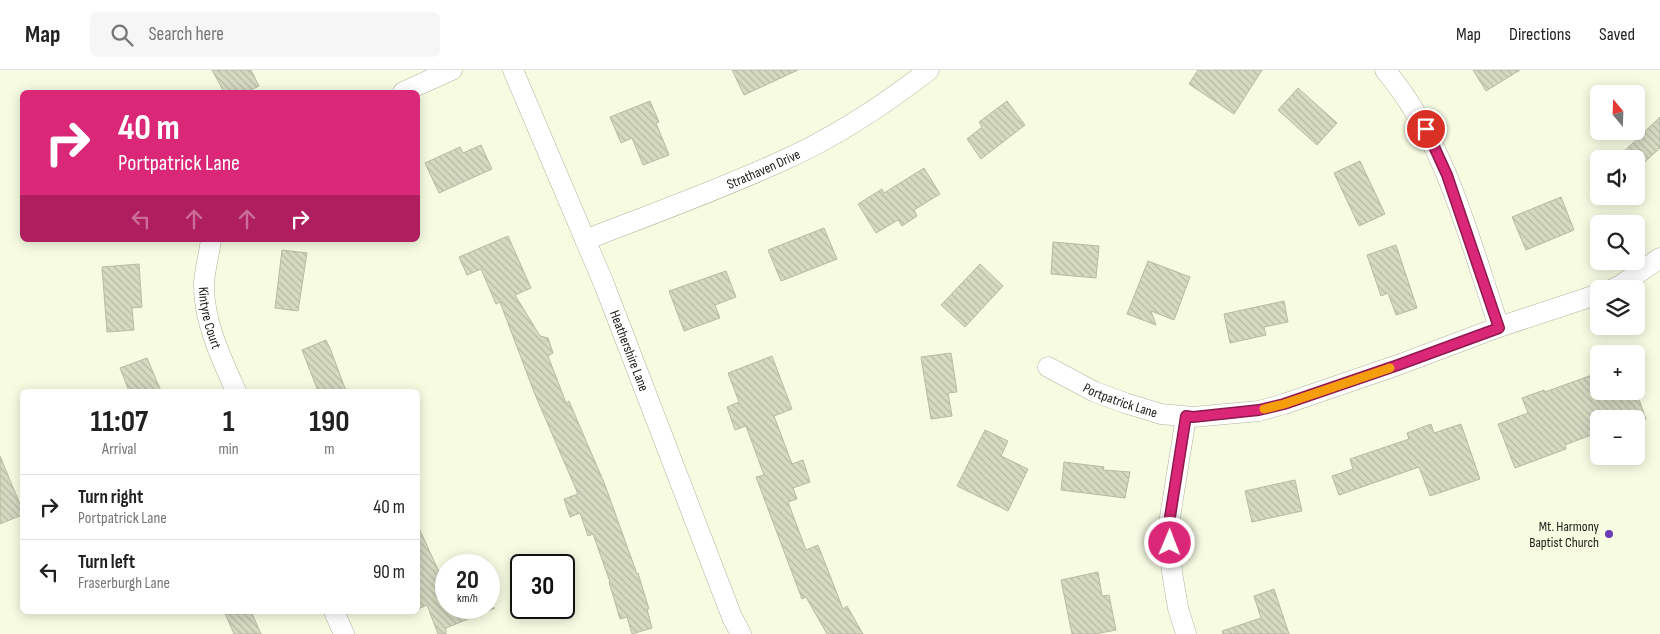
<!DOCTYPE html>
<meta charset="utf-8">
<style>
:root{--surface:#fff;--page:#f6f6f6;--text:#222;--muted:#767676;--line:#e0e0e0}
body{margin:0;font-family:"Sofia Sans Condensed",sans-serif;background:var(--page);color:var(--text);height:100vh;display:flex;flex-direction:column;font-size:19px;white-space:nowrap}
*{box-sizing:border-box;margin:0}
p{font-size:16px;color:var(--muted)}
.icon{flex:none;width:28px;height:28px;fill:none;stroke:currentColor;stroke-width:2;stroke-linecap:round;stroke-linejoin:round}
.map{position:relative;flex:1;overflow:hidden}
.drawer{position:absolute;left:20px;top:319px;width:400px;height:225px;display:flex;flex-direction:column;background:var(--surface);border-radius:8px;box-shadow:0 2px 12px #0003}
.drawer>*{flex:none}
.hud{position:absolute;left:20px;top:20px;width:400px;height:152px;border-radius:8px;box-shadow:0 2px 12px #0003;background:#db2777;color:#fff;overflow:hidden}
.needle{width:32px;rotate:341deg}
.controls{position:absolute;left:1590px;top:15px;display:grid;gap:10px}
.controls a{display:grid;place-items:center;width:55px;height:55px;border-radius:8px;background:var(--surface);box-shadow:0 2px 12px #0003;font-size:25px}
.speed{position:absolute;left:435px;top:484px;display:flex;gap:10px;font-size:25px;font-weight:700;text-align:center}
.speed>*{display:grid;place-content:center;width:65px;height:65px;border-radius:50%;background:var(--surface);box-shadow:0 2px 12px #0003;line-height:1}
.speed small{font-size:12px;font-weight:400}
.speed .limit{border:2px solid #111;border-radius:8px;background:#fff;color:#111}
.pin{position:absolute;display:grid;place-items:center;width:42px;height:42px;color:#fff;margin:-21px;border:2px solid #fff;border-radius:50%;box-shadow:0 1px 5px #0007}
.me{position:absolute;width:55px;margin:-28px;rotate:1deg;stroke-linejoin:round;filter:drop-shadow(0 0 4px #0008)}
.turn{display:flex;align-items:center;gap:18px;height:105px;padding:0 15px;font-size:22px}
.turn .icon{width:65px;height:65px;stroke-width:2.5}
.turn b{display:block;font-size:35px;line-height:42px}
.lanes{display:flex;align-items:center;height:48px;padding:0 15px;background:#0003;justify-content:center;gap:25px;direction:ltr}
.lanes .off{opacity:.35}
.eta{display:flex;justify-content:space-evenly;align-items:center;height:85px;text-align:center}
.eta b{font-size:30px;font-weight:700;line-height:35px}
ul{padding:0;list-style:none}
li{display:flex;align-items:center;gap:15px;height:65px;padding:0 15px;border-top:1px solid var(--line)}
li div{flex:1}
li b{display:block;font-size:19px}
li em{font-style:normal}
header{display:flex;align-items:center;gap:30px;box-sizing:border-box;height:70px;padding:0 25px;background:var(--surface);border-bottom:1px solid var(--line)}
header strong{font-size:24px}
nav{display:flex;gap:28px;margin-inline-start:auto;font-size:18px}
.search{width:350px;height:45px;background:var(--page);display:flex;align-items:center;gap:12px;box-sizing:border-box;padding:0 18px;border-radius:8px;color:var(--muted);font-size:19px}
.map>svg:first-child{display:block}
.building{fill:url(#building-back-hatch);stroke:#b7bba3}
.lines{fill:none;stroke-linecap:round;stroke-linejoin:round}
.minor-casing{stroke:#afb49c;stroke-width:21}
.minor{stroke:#fff;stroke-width:20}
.route-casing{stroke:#8e194d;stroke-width:12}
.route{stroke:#db2777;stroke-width:9}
.slow{stroke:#f59e0b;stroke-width:9}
.poi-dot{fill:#6a3cb4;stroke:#f6fbe2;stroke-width:2}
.labels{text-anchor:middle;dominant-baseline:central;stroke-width:4;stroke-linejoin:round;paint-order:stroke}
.street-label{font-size:14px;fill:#1a1c13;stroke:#f6fbe2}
.poi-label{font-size:14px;fill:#1a1c13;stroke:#f6fbe2;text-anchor:end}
</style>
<header>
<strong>Map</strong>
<div class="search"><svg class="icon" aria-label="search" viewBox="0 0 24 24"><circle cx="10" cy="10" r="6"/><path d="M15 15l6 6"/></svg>Search here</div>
<nav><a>Map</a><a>Directions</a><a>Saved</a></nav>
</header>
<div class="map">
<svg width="1660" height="564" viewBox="0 0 1660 564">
<defs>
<pattern id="building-back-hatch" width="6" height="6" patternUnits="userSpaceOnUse" patternTransform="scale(1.25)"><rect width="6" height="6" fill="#d5dac1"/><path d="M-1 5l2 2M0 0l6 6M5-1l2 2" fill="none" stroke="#b6baa5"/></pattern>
</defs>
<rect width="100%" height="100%" fill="#f6fbe2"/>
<path class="building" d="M 212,0 L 251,0 L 259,16 L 247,22 L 224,22 Z
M 732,0 L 798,0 L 744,25 Z
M 1198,0 L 1262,0 L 1234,44 L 1189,14 Z
M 1473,0 L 1520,0 L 1486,21 Z
M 1298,18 L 1337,53 L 1317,75 L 1278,40 Z
M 650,31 L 659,52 L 656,53 L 669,85 L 643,95 L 632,68 L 621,73 L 610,47 Z
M 1007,31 L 1025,55 L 981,89 L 967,69 L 982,57 L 979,52 Z
M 1660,47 L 1660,78 L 1636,100 L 1636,89 L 1616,89 Z
M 481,75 L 492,99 L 439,123 L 425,93 L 460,77 L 463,83 Z
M 1360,91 L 1385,144 L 1359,156 L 1334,103 Z
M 924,98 L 940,124 L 914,140 L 917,146 L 902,156 L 898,150 L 876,163 L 858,134 L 882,119 L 884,123 Z
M 1561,127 L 1574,160 L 1526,180 L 1512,147 Z
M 824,158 L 837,189 L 781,211 L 768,180 Z
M 508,166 L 531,218 L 515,225 L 540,266 L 548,268 L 553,283 L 548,286 L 566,333 L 569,331 L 605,415 L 637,504 L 638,503 L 649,539 L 647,539 L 652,558 L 632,564 L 627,547 L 620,549 L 609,512 L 610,512 L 593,464 L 588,466 L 580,443 L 570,447 L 564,429 L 578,424 L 534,322 L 500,232 L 496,234 L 481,199 L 467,205 L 459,187 Z
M 1053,172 L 1099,176 L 1096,208 L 1051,204 Z
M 1396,175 L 1417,238 L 1396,245 L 1388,223 L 1381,226 L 1367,185 Z
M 282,180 L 307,183 L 298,241 L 275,238 Z
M 1148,191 L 1190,207 L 1174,250 L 1151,241 L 1156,255 L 1127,244 Z
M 139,194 L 142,237 L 132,238 L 134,260 L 107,262 L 102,197 Z
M 980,194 L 1003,216 L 965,257 L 941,235 Z
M 726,201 L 736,227 L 715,235 L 720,248 L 684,261 L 669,221 Z
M 1284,231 L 1288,252 L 1264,257 L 1266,265 L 1230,273 L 1224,244 Z
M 326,270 L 330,278 L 346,321 L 318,321 L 302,280 Z
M 951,283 L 957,322 L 948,323 L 952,346 L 931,349 L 921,287 Z
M 772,286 L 792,339 L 774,346 L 792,394 L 803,390 L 810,412 L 793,418 L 797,429 L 788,432 L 806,480 L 818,475 L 843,539 L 847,536 L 863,564 L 827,564 L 806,527 L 802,529 L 756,407 L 764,405 L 746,356 L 735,360 L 727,337 L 739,332 L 728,303 Z
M 147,288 L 161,321 L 129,321 L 120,298 Z
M 1592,305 L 1597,321 L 1636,321 L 1646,349 L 1599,349 L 1599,362 L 1565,375 L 1566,379 L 1515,398 L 1498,354 L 1528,343 L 1522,328 L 1544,320 L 1545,322 Z
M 1431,354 L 1434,363 L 1461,354 L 1480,409 L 1430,426 L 1419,397 L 1339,425 L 1332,406 L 1353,399 L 1350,389 L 1409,369 L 1407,363 Z
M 985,360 L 1008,371 L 1001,386 L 1028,399 L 1008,441 L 957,416 Z
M 0,386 L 22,439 L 22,445 L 0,454 Z
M 1064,392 L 1104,397 L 1103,400 L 1130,402 L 1125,428 L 1061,420 Z
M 1295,410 L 1302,441 L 1252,452 L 1245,421 Z
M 418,456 L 440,504 L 446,501 L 446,538 L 495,538 L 446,558 L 446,564 L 438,564 L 427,535 L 418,539 Z
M 1098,502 L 1102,526 L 1109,525 L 1116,560 L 1095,564 L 1072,564 L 1061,510 Z
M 1274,519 L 1289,564 L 1223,564 L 1222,561 L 1261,548 L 1254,526 Z
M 224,541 L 251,541 L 261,564 L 234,564 Z"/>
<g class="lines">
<g class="minor-casing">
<g id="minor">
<path id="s1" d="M 513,0 L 604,214 L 732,547 L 741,564"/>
<path d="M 1385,0 C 1446,72 1469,169 1499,257"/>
<path d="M 403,22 L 452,0"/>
<path id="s2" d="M 211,170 C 209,184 205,199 204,213 C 203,250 221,288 236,321"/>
<path id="s3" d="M 585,170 C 652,144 719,120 784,90 C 835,67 884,35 929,0"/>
<path d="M 1613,219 L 1621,215 L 1660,188"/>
<path id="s4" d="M 1048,297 L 1095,322 L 1125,333 L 1161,344 L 1193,347 L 1259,341 L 1284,334 L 1398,295 L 1499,257 L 1599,224"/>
<path d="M 1186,347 L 1170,447 L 1170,473 L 1172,502 L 1178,538 L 1186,564"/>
<path d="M 334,541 L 344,564"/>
</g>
</g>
<use href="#minor" class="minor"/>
</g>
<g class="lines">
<g class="route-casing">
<path id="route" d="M 1170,473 L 1170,447 L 1186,346 L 1193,347 L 1259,340 L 1284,334 L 1398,295 L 1499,258 L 1447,105 L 1426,59"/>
</g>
<use href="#route" class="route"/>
<path class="slow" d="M 1264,339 L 1284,334 L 1390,298"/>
</g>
<circle class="poi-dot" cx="1609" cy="464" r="5"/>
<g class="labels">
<g class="street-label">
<text stroke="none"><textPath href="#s3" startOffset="192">Strathaven Drive</textPath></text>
<text stroke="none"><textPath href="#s2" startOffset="79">Kintyre Court</textPath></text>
<text stroke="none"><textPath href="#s1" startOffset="304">Heathershire Lane</textPath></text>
<text stroke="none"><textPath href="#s4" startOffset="80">Portpatrick Lane</textPath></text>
</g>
<g class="poi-label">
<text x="1599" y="456">Mt. Harmony<tspan x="1599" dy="16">Baptist Church</tspan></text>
</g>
</g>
</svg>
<div class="controls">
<a><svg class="needle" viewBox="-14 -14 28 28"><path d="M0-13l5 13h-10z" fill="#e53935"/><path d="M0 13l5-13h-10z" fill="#767676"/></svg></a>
<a><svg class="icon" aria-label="sound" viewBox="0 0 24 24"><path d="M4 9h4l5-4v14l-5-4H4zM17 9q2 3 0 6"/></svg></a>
<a><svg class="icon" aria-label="search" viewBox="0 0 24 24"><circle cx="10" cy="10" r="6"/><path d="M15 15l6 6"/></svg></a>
<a><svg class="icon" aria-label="layers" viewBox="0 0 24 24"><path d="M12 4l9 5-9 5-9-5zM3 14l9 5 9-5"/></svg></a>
<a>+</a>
<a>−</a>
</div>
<div class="speed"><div>20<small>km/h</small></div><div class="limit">30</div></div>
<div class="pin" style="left:1426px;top:59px;background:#d93025"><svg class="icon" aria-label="arrive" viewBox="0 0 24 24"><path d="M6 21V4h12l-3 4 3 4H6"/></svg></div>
<svg class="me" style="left:1170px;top:473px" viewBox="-20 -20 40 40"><circle r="17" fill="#db2777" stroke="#fff" stroke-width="3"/><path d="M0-11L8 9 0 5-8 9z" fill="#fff"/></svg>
<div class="hud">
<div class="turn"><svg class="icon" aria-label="right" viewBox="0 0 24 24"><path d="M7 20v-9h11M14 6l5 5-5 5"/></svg><div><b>40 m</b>Portpatrick Lane</div></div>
<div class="lanes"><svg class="icon off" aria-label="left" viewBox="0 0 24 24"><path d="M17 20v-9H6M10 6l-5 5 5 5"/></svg><svg class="icon off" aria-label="ahead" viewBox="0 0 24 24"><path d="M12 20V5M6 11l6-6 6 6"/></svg><svg class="icon off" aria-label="ahead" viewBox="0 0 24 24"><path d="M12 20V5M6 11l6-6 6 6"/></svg><svg class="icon" aria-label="right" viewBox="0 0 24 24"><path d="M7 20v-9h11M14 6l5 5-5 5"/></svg></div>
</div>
<section class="drawer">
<div class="eta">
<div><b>11:07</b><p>Arrival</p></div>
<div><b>1</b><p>min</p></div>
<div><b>190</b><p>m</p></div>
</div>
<ul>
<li><svg class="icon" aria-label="right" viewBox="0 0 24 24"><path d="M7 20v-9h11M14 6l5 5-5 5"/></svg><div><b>Turn right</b><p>Portpatrick Lane</p></div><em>40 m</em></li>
<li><svg class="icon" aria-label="left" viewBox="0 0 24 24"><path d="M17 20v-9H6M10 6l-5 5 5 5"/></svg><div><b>Turn left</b><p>Fraserburgh Lane</p></div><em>90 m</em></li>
</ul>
</section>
</div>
